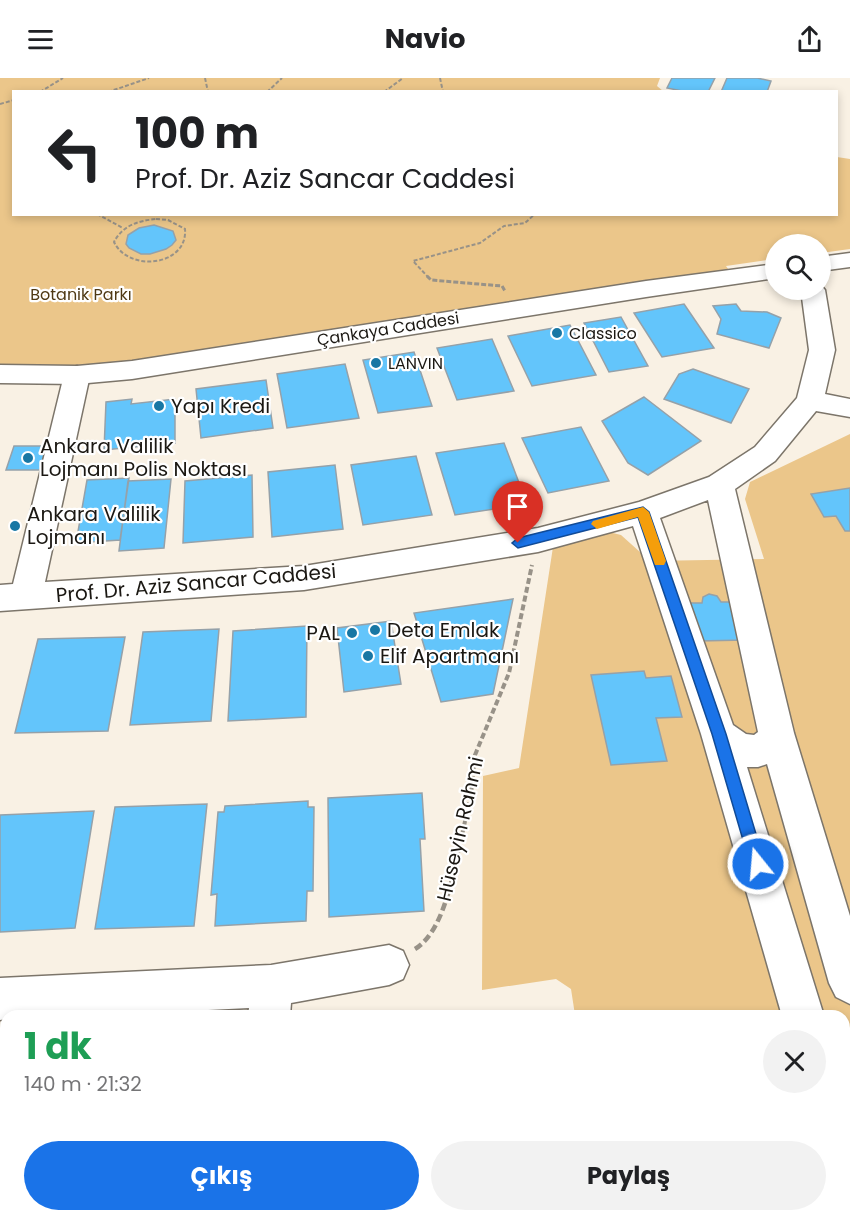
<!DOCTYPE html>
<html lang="tr">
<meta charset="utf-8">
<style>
:root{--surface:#fff;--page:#f2f2f2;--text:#202124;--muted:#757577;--accent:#1a73e8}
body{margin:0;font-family:Poppins,sans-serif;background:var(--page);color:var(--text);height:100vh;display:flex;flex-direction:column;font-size:22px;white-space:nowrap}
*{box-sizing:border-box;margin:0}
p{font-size:20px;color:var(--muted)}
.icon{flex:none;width:33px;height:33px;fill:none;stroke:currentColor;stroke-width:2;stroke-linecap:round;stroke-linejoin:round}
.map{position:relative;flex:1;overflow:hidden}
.side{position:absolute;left:0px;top:932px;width:850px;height:212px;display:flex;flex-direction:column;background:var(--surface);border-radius:18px 18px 0 0;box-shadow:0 3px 9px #0003}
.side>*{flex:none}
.hud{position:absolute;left:12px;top:12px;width:826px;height:126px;border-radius:0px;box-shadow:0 3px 9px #0003;background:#fff;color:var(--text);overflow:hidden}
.buttons{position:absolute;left:765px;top:156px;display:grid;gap:12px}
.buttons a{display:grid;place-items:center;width:66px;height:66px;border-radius:50%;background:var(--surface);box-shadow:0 3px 9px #0003;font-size:30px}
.pin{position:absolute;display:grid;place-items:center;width:51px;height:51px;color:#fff;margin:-62px -26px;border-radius:50% 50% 50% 0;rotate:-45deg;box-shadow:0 0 6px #0007}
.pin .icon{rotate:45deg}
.me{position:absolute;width:66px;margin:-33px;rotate:343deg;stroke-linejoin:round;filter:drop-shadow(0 0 4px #0008)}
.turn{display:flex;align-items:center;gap:21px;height:126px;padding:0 24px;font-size:27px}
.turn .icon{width:78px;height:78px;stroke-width:2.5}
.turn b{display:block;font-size:42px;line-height:51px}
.round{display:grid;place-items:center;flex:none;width:63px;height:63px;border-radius:32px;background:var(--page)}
.head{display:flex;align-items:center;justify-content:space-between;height:102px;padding:0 24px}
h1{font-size:36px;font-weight:700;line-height:45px;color:#1e9e55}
.button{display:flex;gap:12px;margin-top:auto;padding:12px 24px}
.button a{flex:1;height:69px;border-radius:36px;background:var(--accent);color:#fff;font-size:24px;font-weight:700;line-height:69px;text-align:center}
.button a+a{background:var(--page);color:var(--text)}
header{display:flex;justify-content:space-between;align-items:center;height:78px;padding:0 24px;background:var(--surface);font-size:27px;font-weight:700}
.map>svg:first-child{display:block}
.green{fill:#ebc68a}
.building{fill:#63c5fb;stroke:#95a1a9;stroke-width:1.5}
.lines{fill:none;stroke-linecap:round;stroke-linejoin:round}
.minor-casing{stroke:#7c756a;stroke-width:3}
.major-casing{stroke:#7c756a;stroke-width:3}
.path-far3{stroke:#989288;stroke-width:2;stroke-dasharray:4 2;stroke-linecap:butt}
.path-far2{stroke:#989288;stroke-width:3;stroke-dasharray:5 2;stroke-linecap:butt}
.path-far1{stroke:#989288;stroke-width:4;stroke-dasharray:6 3;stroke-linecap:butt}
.path{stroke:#989288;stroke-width:4.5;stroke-dasharray:8 4;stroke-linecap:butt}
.minor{fill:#fff;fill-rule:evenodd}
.major{fill:#fff;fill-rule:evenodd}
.route{fill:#1a73e8;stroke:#114b97;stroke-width:1.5}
.slow{fill:#f59e0b}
.poi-dot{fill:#1877a4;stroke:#fff;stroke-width:2}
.labels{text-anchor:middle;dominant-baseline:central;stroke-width:4.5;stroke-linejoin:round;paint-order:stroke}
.far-park-label{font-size:16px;fill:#4f3914;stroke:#fff}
.far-street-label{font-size:16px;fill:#1b1813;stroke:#fff}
.far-poi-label{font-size:16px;fill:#1b1813;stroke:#fff;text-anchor:start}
.poi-label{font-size:20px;fill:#1b1813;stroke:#fff;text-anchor:start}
.street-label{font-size:20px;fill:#1b1813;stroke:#fff}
</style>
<header><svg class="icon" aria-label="menu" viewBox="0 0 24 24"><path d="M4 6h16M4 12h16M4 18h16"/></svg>Navio<svg class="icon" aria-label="share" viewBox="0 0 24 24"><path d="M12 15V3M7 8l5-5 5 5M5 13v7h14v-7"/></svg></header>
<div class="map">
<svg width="850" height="1142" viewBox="0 0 850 1142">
<rect width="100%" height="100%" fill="#f9f1e4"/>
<path class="green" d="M 0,0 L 660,0 L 657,8 L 663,13 L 14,14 L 14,136 L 837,136 L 837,79 L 850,81 L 850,171 L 821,175 L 820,166 L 776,166 L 775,181 L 726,188 L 733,198 L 132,292 L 0,296 Z
M 850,356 L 850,1070 L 845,1071 L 844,938 L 575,937 L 571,911 L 556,901 L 482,912 L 483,698 L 519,690 L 553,469 L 609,454 L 621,457 L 650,483 L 764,481 L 745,421 L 750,404 Z"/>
<path class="building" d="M 672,0 L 715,0 L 708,14 L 687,14 L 667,10 Z
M 727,0 L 757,0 L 771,3 L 767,14 L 721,14 Z
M 154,147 L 173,153 L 176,162 L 172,167 L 166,171 L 150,176 L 141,176 L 129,170 L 126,166 L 128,157 L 139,150 Z
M 684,226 L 714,270 L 662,279 L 634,235 Z
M 736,226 L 741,233 L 767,234 L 781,240 L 769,270 L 717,256 L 721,241 L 713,228 Z
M 621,239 L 648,288 L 609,294 L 584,245 Z
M 570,247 L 596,297 L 532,308 L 508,258 Z
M 492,261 L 514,313 L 457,322 L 437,270 Z
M 414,274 L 432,328 L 378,335 L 363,282 Z
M 345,286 L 359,340 L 287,350 L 277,296 Z
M 693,291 L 749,311 L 731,345 L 664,321 L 679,296 Z
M 266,302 L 273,350 L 201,360 L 196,311 Z
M 644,319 L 701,363 L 648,397 L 628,385 L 602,343 Z
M 132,321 L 131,326 L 175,321 L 175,365 L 104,372 L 106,324 Z
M 581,349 L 609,403 L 548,415 L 522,360 Z
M 504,365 L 527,426 L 455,437 L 436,375 Z
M 14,368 L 50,368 L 43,392 L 6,392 Z
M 416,378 L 432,437 L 363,447 L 351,387 Z
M 335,387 L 343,451 L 272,459 L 268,394 Z
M 252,397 L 253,459 L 183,465 L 185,403 Z
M 129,400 L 120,462 L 76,465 L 87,402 Z
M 171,401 L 164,470 L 119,473 L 128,403 Z
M 850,410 L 850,453 L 845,453 L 836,438 L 824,439 L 811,416 Z
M 709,516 L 717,518 L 721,524 L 734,524 L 745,562 L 698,563 L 689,525 L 702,525 L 703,519 Z
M 513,521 L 493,616 L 441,624 L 414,535 Z
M 391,543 L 401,606 L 344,614 L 337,550 Z
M 307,548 L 306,639 L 228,643 L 233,553 Z
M 219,551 L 211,643 L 130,647 L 143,554 Z
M 125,559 L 108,653 L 15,655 L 38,561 Z
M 644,593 L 646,600 L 671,598 L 682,639 L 656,640 L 667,683 L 611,687 L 591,597 Z
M 422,715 L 425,761 L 420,761 L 424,833 L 329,839 L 328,720 Z
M 308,723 L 308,729 L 314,729 L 313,813 L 307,813 L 306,843 L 215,848 L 217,816 L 211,817 L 218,734 L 224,734 L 225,728 Z
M 207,726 L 194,848 L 95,851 L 115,729 Z
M 94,733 L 75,850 L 0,854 L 0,737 Z
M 6,991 L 6,1137 L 62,1137 L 61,1142 L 0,1142 L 0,992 Z
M 90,1137 L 156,1137 L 156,1140 L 136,1142 L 89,1142 Z
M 709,1137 L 793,1137 L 794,1142 L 710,1142 Z"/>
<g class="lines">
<g class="minor-casing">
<path id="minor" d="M 820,206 L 825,212 L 835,272 L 825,316 L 850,321 L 850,339 L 816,333 L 775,383 L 735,411 L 794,655 L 850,838 L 850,926 L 836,919 L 829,905 L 767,686 L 758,689 L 747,689 L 824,938 L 782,938 L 701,656 L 633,448 L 538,474 L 304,512 L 0,533 L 0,507 L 13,506 L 64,297 L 68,291 L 77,288 L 86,291 L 90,297 L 45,504 L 304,488 L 538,450 L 639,424 L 709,399 L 755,369 L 797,320 L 809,272 L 801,212 L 820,212 ZM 708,422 L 758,654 L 754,657 L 746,656 L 733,647 L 660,440 Z
M 389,867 L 403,873 L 409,887 L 403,901 L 389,907 L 291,925 L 290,938 L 248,938 L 249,930 L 86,938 L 6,938 L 6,941 L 0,942 L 0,900 L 271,887 Z
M 845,1055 L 850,1057 L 850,1125 L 844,1123 Z
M 191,1137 L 239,1137 L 237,1142 L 189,1142 Z
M 577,1137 L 626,1137 L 624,1142 L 575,1142 Z"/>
</g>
<g class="major-casing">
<path id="major" d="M 850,175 L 850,189 L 820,193 L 820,179 Z
M 776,186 L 776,200 L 646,219 L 132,301 L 77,306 L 0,305 L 0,287 L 77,288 L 132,283 L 646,203 Z"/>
</g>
<path class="path-far3" d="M 205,0 L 208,14
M 440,0 L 443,14
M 40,14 L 63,0
M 108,14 L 149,0
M 267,14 L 282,0
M 384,14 L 403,0
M 0,26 L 14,22
M 97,136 L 123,150
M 156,141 L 168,142 L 185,151 C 188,188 129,195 114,164 C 123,147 138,143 156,141 Z
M 429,200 L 413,183 L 480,165 L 504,148 L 525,145 L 535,136"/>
<path class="path-far2" d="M 427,198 L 431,202 L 502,208 L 505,213"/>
<path class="path-far1" d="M 462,757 L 471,716 L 475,677 L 509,595 L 532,487"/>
<path class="path" d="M 415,871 C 446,852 454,789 462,756"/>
<use href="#minor" class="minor"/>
<use href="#major" class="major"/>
</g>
<path class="route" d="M 643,429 L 649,434 L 726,656 L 765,786 L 763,791 L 758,794 L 752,791 L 750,786 L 712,656 L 638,439 L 518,470 L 512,465 L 518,460 Z"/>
<path class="slow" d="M 643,429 L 649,434 L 666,483 L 664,487 L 655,487 L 638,439 L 597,451 L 591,446 L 593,443 Z"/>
<g class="poi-dot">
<circle cx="557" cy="255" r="6"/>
<circle cx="376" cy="285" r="6"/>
<circle cx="159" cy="328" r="6"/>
<circle cx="28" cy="380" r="6"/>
<circle cx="15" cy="448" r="6"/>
<circle cx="375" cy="552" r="6"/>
<circle cx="352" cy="555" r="6"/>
<circle cx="368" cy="578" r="6"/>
</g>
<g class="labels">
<g class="far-park-label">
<text x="81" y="216">Botanik Parkı</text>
</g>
<g class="far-street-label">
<text transform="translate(388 251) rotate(-9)">Çankaya Caddesi</text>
</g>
<g class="far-poi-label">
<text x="569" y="255">Classico</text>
<text x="388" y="285">LANVIN</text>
</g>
<g class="poi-label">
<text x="171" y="328">Yapı Kredi</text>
<text x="40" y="368">Ankara Valilik<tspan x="40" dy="23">Lojmanı Polis Noktası</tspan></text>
<text x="27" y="436">Ankara Valilik<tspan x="27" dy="23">Lojmanı</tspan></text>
<text x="387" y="552">Deta Emlak</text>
<text x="340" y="555" text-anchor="end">PAL</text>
<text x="380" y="578">Elif Apartmanı</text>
</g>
<g class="street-label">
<text transform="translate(196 505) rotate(-5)">Prof. Dr. Aziz Sancar Caddesi</text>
<text transform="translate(460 751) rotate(-77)">Hüseyin Rahmi</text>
</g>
</g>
</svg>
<div class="buttons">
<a><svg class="icon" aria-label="search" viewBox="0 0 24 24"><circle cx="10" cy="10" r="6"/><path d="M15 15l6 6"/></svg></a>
</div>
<div class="pin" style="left:518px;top:465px;background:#d93025"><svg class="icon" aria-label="arrive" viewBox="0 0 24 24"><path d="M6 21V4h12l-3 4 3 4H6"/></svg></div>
<svg class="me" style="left:758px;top:786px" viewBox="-20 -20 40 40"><circle r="17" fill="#1a73e8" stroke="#fff" stroke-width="3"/><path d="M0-11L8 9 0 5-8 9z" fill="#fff"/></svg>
<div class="hud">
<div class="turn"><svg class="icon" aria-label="left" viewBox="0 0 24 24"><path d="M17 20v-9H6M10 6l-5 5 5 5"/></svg><div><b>100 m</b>Prof. Dr. Aziz Sancar Caddesi</div></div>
</div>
<section class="side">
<div class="head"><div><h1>1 dk</h1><p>140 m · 21:32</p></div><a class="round"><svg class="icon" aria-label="close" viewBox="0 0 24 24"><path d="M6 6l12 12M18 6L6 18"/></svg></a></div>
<div class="button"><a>Çıkış</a><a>Paylaş</a></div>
</section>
</div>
